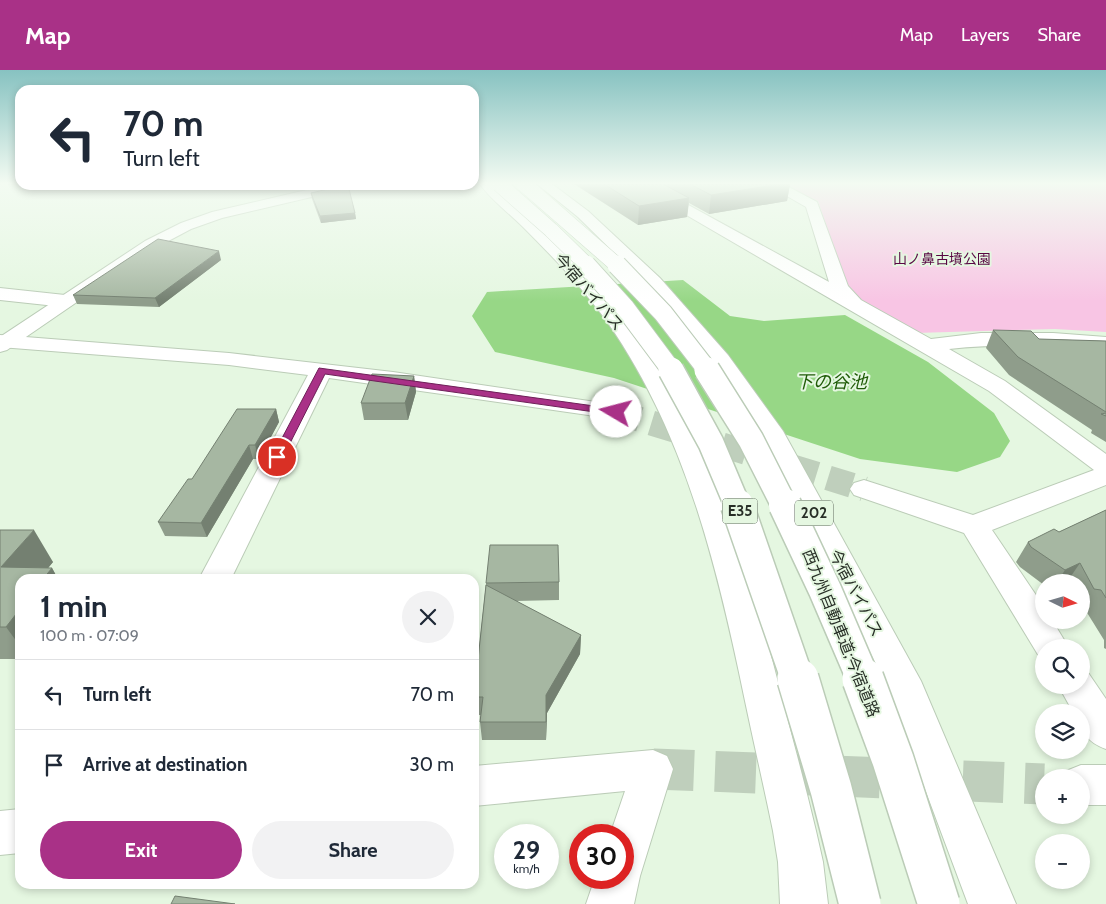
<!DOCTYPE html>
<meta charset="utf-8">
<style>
:root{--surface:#fff;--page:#f2f2f3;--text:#1f2937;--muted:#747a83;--line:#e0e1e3;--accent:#a93187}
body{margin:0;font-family:Cabin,"Noto Sans JP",sans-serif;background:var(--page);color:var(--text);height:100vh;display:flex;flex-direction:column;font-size:19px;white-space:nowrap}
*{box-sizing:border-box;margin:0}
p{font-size:16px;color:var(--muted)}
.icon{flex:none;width:28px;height:28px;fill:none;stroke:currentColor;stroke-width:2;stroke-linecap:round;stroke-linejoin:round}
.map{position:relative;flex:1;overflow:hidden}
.details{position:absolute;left:15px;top:504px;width:464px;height:315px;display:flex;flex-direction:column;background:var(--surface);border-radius:15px;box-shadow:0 2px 8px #0003}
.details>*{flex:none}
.guide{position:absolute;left:15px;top:15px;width:464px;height:105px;border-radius:15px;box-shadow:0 2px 8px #0003;background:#fff;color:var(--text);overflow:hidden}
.needle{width:32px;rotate:95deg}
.buttons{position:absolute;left:1035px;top:504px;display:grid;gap:10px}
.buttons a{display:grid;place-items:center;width:55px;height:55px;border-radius:50%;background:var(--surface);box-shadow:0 2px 8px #0003;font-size:25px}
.speed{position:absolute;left:494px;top:754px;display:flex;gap:10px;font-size:25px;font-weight:700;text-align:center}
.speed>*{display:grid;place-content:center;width:65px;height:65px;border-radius:50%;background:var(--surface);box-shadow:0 2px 8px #0003;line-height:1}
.speed small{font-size:12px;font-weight:400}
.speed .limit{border:8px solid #d22;background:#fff;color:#111}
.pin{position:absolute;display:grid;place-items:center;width:42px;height:42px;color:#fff;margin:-21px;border:2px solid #fff;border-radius:50%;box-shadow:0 1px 5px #0007}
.me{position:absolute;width:55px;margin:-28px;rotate:278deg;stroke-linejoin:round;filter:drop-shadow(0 0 4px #0008)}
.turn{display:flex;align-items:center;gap:18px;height:105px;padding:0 25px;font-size:22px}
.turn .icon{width:65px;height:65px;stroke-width:2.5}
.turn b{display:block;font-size:35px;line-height:42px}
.round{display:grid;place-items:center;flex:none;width:52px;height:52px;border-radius:26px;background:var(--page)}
.headline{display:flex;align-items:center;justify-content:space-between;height:85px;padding:0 25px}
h1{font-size:30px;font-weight:700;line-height:38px}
.primary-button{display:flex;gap:10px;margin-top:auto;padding:10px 25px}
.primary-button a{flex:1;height:58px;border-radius:30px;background:var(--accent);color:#fff;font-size:20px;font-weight:700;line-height:58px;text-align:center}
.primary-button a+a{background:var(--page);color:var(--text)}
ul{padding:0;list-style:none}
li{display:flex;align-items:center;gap:15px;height:70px;padding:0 25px;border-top:1px solid var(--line)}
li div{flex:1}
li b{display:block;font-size:19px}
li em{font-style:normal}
header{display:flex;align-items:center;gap:30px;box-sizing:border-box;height:70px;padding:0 25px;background:var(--accent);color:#fff}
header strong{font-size:24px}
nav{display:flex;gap:28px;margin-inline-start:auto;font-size:18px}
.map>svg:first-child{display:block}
.green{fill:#f8c5e4}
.water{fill:#97d786}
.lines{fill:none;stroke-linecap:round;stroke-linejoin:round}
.street-tunnel-far1{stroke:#bfcfbc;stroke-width:25;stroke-dasharray:25 12;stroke-linecap:butt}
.street-tunnel{stroke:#bfcfbc;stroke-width:41;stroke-dasharray:41 21;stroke-linecap:butt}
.street-casing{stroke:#bbccb7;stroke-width:2}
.secondary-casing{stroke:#bbccb7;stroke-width:2}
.highway-casing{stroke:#bbccb7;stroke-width:2}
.street{fill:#fff;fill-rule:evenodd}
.secondary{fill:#fff;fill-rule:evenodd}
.highway{fill:#fff;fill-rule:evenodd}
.highway-bridge-far4-casing{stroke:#bbccb7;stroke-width:16;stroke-linecap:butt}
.highway-bridge-far3-casing{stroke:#bbccb7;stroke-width:21;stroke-linecap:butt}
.highway-bridge-far2-casing{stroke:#bbccb7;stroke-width:28;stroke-linecap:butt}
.highway-bridge-far1-casing{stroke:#bbccb7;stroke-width:35;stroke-linecap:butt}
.highway-bridge-casing{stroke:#bbccb7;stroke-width:44;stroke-linecap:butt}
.highway-bridge-far4{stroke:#fff;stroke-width:15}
.highway-bridge-far3{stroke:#fff;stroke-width:19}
.highway-bridge-far2{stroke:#fff;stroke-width:25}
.highway-bridge-far1{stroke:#fff;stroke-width:32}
.highway-bridge{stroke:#fff;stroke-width:41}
.wall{fill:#8f9d8b}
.shaded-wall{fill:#748071}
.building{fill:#a6b7a2;stroke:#748071}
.route{fill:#a93187;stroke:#6e2058}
.labels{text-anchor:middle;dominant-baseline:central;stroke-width:4;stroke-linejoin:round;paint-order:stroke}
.far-park-label{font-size:14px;fill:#580743;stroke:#e5f7e1}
.shield{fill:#e5f7e1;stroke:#606a5e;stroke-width:1}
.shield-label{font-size:15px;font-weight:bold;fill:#272e26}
.street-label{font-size:16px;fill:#272e26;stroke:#e5f7e1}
.water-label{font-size:18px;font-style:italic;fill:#1f5b07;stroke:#e5f7e1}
</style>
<header>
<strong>Map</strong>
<nav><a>Map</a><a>Layers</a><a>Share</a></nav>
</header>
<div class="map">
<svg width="1106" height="834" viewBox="0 0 1106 834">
<rect width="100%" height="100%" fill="#e5f7e1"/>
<path class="green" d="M 779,114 L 1106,114 L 1106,262 L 1055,259 L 915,263 L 851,228 L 818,131 Z"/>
<path class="water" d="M 683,210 L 730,246 L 764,251 L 845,245 L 928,292 L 994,343 L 1010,371 L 1000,387 L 957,402 L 860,389 L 614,308 L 495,282 L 472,246 L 487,222 Z"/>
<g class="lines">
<path class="street-tunnel-far1" d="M 616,342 L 864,419"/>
<path class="street-tunnel" d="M 653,699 L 1044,714"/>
<g class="street-casing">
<path id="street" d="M 633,114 L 650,114 L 829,212 L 806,137 L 766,114 L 783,114 L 817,132 L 848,216 L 861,230 L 931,269 L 981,263 L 1053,263 L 1106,267 L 1106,279 C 1053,275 1001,273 949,279 L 1005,311 L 1106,384 L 1106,415 L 992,460 L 1044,537 L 1044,550 L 1052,550 L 1069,578 L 1044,578 L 1044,589 L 1040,588 L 964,463 L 854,425 L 850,419 L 854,413 L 864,410 L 973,445 L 1094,400 L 989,321 Z
M 0,218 L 65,225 L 72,227 L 74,231 L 72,235 L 65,237 L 0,230 Z
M 0,265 L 229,283 L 393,302 L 616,335 L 624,337 L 628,342 L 624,347 L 616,349 L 329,308 L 231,509 L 199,509 L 308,305 L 229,295 L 0,277 Z
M 1081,601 L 1089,604 L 1106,629 L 1106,679 C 1087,672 1081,663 1081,642 L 1073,642 L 1058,615 L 1081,615 Z
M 653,680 L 667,686 L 673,699 L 640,806 L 634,834 L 586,834 L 595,808 L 622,808 L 622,765 L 610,765 L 625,721 L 474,736 L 474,696 Z
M 1081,695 L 1106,695 L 1106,735 L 1081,735 L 1081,708 L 1064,708 L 1066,701 Z
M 20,739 L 20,783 L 0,785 L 0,741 Z"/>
</g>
<g class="secondary-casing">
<path id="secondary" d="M 328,115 L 352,115 L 350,118 L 222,148 L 191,159 L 157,177 L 7,280 L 0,282 L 0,267 L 145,171 L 181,153 L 212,142 Z"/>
</g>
<g class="highway-casing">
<path id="highway" d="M 480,114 L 494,114 C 540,156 586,197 623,247 C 709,361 749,497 783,632 C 794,675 806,718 816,761 L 823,792 L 828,834 L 780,834 L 778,792 L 773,761 C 764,717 754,674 745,631 C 718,500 686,365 608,253 C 583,218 553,187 523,157 C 509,143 491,130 480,114 Z
M 537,114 L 552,114 L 588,141 L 660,208 L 728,285 L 783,361 L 921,611 L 1016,834 L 968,834 L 885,612 L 759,361 L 712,295 L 648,216 L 578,147 Z"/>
</g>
<use href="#street" class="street"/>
<use href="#secondary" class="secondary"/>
<use href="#highway" class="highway"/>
<g class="highway-bridge-far4-casing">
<path id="highway-bridge-far4" d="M 499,114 L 551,160 L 588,196
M 524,114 L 618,196"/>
</g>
<g class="highway-bridge-far3-casing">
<path id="highway-bridge-far3" d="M 586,195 L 625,238 L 672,301
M 617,195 L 663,243 L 708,301"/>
</g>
<g class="highway-bridge-far2-casing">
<path id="highway-bridge-far2" d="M 671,300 L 711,373 L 738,437
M 707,300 L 751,370 L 785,437"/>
</g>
<g class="highway-bridge-far1-casing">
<path id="highway-bridge-far1" d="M 737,435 L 798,611
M 785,435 L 825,520 L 864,611"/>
</g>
<g class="highway-bridge-casing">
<path id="highway-bridge" d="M 798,609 L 831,719 L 860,834
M 863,609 L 893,690 L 939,834"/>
</g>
<use href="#highway-bridge-far4" class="highway-bridge-far4"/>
<use href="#highway-bridge-far3" class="highway-bridge-far3"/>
<use href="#highway-bridge-far2" class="highway-bridge-far2"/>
<use href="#highway-bridge-far1" class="highway-bridge-far1"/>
<use href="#highway-bridge" class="highway-bridge"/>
</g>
<path class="wall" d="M 574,114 L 790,114 L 787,131 L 709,144 L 689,133 L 687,147 L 638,155 Z
M 311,123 L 355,143 L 356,149 L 321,153 L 312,129 Z
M 221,190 L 159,237 L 77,234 L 73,225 Z
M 993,260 L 1039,269 L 1106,271 L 1106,372 L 1091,363 L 1092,360 L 1009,305 L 986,278 Z
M 414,306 L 416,322 L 408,350 L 364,350 L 361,333 Z
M 276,339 L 279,352 L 259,389 L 253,389 L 207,467 L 165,466 L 158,452 L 192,409 Z
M 1106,440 L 1106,579 L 1104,578 L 1104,570 L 1086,541 L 1081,540 L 1081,512 L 1044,512 L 1044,515 L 1020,497 L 1016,492 L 1028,472 L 1059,462 Z
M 0,460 L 53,492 L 48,498 L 52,498 L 58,509 L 20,509 L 20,589 L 0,589 Z
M 559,512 L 559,530 L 516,531 L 581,565 L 580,584 L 547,643 L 546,670 L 482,670 L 480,652 L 481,645 L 476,645 L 474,627 L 486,513 Z"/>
<path class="shaded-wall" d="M 780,114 L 790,114 L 787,131 L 709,144 L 711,125 Z
M 308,115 L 320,115 L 308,118 Z
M 689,128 L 687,147 L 638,155 L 639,136 Z
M 355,143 L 356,149 L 321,153 L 320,146 Z
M 219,181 L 221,190 L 159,237 L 155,228 Z
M 414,306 L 416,322 L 408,350 L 405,333 Z
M 276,339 L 279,352 L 259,389 L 255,375 Z
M 249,375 L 253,389 L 207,467 L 201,453 Z
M 34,460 L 53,492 L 39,509 L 1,497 Z
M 1080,493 L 1067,512 L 1057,512 L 1065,500 Z
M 52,498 L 58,509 L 43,509 Z
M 20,539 L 20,576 L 6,557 Z
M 581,565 L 580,584 L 547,643 L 546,670 L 546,625 Z"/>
<path class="building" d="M 604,114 L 663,114 L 689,128 L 639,136 Z
M 690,114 L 780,114 L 711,125 Z
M 345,115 L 348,115 L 355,143 L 320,146 L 311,123 Z
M 158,169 L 219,181 L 155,228 L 73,225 Z
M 993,260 L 1031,261 L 1039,269 L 1106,271 L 1106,342 L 1018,287 Z
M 372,304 L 414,306 L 405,333 L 361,333 Z
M 237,339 L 276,339 L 255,375 L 249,375 L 201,453 L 158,452 L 188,409 L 192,409 Z
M 1106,343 L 1106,346 L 1101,344 Z
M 1106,440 L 1106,528 L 1101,520 L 1094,519 L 1080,493 L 1065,500 L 1031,477 L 1028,472 L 1054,459 L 1059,462 Z
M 0,460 L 34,460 L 1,497 L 52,498 L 43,509 L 20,509 L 20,539 L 6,557 L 0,557 Z
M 490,475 L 558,475 L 559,512 L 486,513 Z
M 486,515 L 581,565 L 546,625 L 546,652 L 480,652 L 483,627 L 474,627 Z
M 175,826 L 235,834 L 171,834 Z"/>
<linearGradient id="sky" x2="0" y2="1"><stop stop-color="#87c2c1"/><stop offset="0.49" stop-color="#f3fbf2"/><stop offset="1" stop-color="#f3fbf2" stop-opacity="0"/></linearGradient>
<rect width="1106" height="231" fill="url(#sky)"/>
<path class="route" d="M 319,298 L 616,339 L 621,342 L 616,345 L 325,304 L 283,387 L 277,390 L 274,390 L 272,387 Z"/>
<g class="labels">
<g class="far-park-label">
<text x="942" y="189">山ノ鼻古墳公園</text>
</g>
<g class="shield">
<rect x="722.5" y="428.5" width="35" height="25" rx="4"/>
<rect x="795" y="430.5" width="38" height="25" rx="4"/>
</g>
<g class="shield-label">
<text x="740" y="441">E35</text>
<text x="814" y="443">202</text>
</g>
<g class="street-label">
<text transform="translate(589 222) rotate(49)">今宿バイパス</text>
<text transform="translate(856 523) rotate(62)">今宿バイパス</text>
<text transform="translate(841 563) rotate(68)">西九州自動車道;今宿道路</text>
</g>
<g class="water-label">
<text x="831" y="312">下の谷池</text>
</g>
</g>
</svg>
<div class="buttons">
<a><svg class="needle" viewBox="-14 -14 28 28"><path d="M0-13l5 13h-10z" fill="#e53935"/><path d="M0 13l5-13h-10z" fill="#747a83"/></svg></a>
<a><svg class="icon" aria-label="search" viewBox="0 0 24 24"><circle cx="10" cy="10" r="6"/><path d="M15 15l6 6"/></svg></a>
<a><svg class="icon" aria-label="layers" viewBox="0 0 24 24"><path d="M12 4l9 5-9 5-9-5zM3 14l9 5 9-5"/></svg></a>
<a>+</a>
<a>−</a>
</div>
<div class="speed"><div>29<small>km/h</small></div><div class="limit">30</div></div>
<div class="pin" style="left:277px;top:387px;background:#d93025"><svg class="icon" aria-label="arrive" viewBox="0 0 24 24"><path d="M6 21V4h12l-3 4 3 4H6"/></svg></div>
<svg class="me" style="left:616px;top:342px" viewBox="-20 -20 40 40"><circle r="19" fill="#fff"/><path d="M0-13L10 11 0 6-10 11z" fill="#a93187"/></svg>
<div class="guide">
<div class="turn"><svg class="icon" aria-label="left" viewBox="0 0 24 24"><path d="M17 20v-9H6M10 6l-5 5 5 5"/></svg><div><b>70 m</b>Turn left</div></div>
</div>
<section class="details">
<div class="headline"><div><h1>1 min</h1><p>100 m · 07:09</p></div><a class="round"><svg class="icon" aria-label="close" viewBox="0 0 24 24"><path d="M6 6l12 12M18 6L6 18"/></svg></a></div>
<ul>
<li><svg class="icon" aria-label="left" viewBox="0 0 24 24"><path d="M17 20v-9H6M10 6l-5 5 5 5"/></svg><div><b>Turn left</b></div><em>70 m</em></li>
<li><svg class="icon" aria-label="arrive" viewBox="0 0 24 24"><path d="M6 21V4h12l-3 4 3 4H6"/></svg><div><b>Arrive at destination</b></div><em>30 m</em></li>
</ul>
<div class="primary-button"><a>Exit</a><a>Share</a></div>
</section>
</div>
